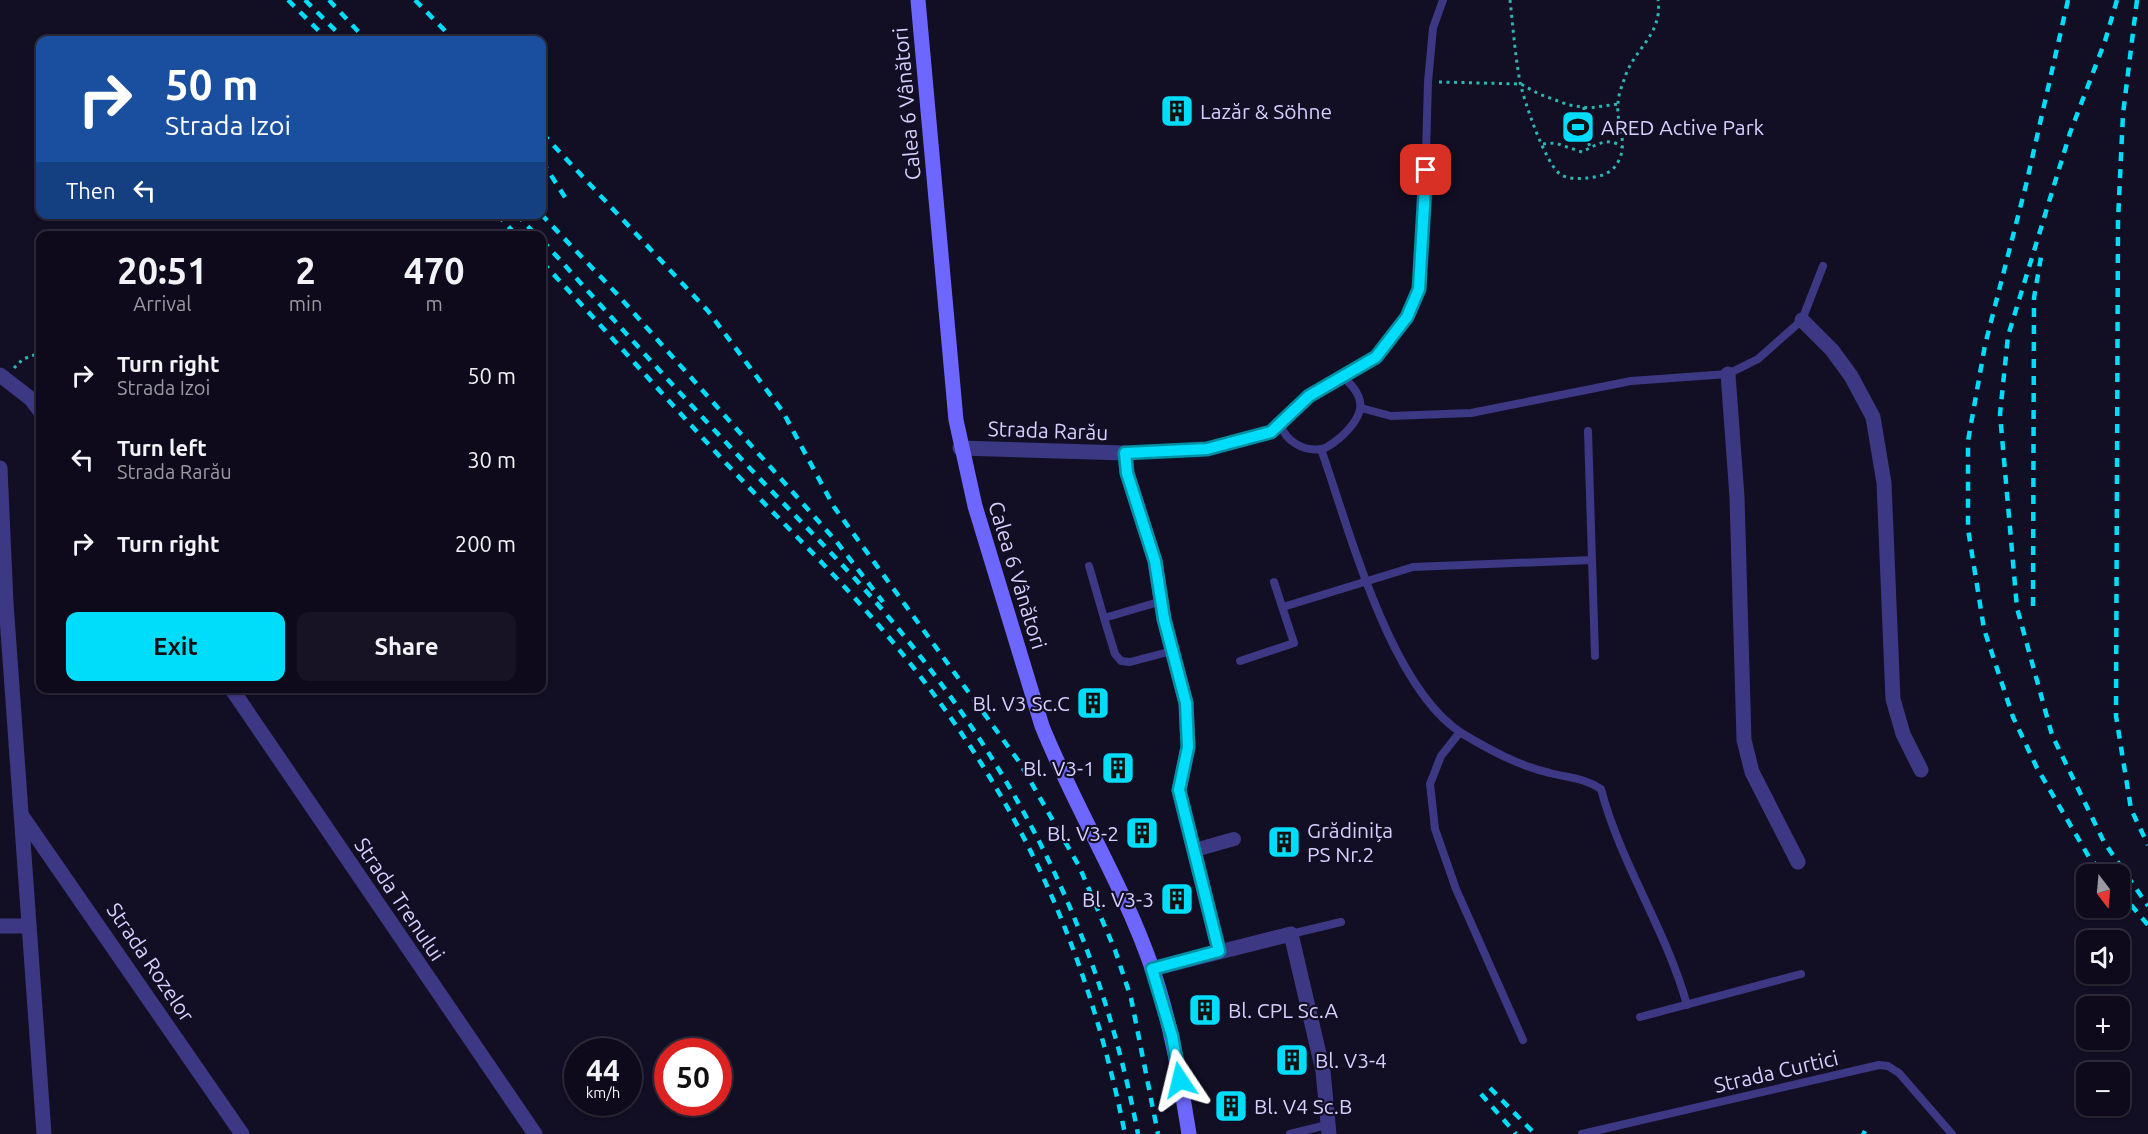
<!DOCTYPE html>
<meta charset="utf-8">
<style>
:root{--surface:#0e0a1b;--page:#171324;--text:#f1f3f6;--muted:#9b9aa3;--line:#2e2b3a;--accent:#00ddfb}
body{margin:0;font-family:Ubuntu,sans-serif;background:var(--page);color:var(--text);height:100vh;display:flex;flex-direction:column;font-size:22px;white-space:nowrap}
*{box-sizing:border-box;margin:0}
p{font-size:20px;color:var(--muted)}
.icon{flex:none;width:33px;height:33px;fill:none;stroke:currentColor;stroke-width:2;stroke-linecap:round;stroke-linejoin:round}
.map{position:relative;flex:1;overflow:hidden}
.side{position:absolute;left:36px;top:231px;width:510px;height:462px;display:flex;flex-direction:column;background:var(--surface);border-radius:12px;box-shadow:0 2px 4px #0004,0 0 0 2px var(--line)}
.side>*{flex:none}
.hud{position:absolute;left:36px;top:36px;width:510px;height:183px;border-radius:12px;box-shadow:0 2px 4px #0004,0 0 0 2px var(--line);background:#1a4fa0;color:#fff;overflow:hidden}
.needle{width:39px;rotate:164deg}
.controls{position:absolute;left:2076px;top:864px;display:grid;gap:12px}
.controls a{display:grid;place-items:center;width:54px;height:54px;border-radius:12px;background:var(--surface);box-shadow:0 2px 4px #0004,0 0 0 2px var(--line);font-size:30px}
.speed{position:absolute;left:564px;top:1038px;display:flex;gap:12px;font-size:30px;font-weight:700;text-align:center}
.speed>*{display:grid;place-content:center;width:78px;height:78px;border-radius:50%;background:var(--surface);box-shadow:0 2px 4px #0004,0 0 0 2px var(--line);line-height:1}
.speed small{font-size:15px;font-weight:400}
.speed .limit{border:9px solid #d22;background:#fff;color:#111}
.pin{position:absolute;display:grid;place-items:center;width:51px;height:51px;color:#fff;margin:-26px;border-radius:12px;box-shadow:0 3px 9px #0006}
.me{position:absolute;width:66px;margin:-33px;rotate:350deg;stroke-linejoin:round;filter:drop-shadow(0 0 4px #0008)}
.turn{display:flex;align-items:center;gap:21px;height:126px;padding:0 30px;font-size:27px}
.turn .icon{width:78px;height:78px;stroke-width:2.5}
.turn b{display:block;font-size:42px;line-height:51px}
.then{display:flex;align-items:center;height:57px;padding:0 30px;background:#0003;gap:12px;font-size:22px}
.eta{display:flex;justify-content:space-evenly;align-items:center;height:102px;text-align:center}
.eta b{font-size:36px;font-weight:600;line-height:42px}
.button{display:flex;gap:12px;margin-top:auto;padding:12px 30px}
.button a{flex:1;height:69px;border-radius:12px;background:var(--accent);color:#111;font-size:24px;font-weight:600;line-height:69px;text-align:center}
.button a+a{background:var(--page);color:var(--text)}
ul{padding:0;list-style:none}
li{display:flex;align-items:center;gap:18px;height:84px;padding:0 30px}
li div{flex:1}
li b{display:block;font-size:22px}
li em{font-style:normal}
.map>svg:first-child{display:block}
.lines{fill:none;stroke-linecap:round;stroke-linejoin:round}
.path{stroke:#2db6b1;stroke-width:3;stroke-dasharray:3 4.5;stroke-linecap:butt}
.service{stroke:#3d3883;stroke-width:8}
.pedestrian{stroke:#3d3883;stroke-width:14}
.minor{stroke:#3d3883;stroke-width:15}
.tertiary{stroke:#3d3883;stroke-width:15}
.secondary{stroke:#6e67ff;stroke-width:15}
.rail{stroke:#00ddfb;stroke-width:4.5;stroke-dasharray:9 8;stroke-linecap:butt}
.route-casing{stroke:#0090a3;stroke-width:15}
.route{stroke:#00ddfb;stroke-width:10}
.labels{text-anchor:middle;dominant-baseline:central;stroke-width:4.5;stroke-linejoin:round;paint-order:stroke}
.street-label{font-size:21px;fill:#d7d0ff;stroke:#120e24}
.poi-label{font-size:21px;fill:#d7d0ff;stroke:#120e24;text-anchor:start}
</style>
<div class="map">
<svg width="2148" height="1134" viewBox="0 0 2148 1134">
<rect width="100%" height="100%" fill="#120e24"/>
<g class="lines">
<path class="path" d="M 1510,0 C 1513,27 1515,55 1520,82 C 1524,101 1545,163 1560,174 C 1567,179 1578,179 1587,178 C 1599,177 1612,174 1618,162 C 1629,142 1616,125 1618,104 C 1618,95 1622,86 1625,77 C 1634,49 1663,34 1658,0
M 1439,82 L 1521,84 L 1539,94 L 1569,105 L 1589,108 L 1618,104
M 1584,107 L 1583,133 L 1591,148
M 1543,144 L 1555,143 L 1582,152 C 1596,145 1608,136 1622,147
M 14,368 L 23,359 L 40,353"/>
<path class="service" d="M 1361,408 L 1391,416 L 1471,413 L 1631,381 L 1728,374 L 1758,359 L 1802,320 L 1823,266
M 1281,425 C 1285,441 1304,452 1322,449 C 1328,448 1337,440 1342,436 C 1364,415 1368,399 1344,378
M 1588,431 L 1595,656
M 1321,449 C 1349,528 1390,689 1463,734 C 1490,750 1519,766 1550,773 C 1569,778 1585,778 1601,789 C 1621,865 1666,929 1687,1005
M 1125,453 L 1207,449 L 1271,432 L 1309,396 L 1376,357 L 1407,317 L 1419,289 L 1423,257 L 1428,82 L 1433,28 L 1443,0
M 1089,566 L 1104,618 L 1162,601
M 1283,607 L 1413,567 L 1592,560
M 1104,618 L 1115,654 L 1121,661 L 1130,662 L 1172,651
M 1240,661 L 1294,643 L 1274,582
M 1460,732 L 1441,756 L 1430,784 L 1435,829 L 1456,889 L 1523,1040
M 1291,934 L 1341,922
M 1640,1017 L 1801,974
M 1290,1134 L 1327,1125
M 1582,1134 L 1879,1065 L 1888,1066 L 1899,1073 L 1952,1134"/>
<path class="pedestrian" d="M 1195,850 L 1234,839"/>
<path class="minor" d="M 1802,320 L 1832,350 L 1851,376 L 1873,417 L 1884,483 L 1893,699 L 1903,734 L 1921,770
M 1728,374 L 1737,497 L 1744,740 L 1752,772 L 1798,862
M 0,375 L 31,399 L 40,411
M 960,448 L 1125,453 L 1127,473 L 1155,561 L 1164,619 L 1186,703 L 1188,747 L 1179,791 L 1219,950
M 231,688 L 535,1134
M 22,816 L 242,1134
M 0,926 L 29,926
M 1152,969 L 1291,934 L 1323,1071 L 1329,1134"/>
<path class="tertiary" d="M 0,468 L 6,603 L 44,1134"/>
<path class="secondary" d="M 918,0 L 956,420 L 975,506 L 1042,726 C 1075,808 1123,884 1152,968 C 1171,1022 1180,1078 1189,1134"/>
<path class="rail" d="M 288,0 L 328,40
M 305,0 L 345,40
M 329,0 L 366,40
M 415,0 L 454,40
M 2068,0 L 2026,185 L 1985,345 L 1968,441 L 1968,529 L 1984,629 L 2013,717 L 2037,768 L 2089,857 L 2104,874
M 2117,0 L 2105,41 L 2070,133 L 2008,336 L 2000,414 L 2017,608 L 2052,735 L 2104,842 L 2148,906
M 2137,0 L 2123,114 L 2118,220 L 2116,716 L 2131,809 L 2148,845
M 542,133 L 708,311 L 783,412 L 834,507 L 1020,763 L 1079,866 L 1115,950 L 1131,998 L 1158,1134
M 542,161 L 568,202
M 497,214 L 517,236
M 516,214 L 537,236
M 541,214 L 616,293 L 836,541 L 883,602
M 542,240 C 606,311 669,382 734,451 C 786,508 842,561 891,620 C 1021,776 1100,936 1138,1134
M 542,262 C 603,327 662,394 723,460 C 775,516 831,569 881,628 C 1012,782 1085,936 1125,1134
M 2033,606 L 2034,298 L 2042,251
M 2120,892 L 2148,925
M 1490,1088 L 1535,1134
M 1481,1094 L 1516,1134
M 1862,1132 L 1866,1134"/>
</g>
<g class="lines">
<g class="route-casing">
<path id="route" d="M 1180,1080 L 1172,1036 L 1152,969 L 1219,951 L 1179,790 L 1188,747 L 1186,703 L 1164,619 L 1155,561 L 1127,473 L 1125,453 L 1207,449 L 1271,432 L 1309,396 L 1376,357 L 1407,317 L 1419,289 L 1426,170"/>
</g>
<use href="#route" class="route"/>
</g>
<defs>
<g id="building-square" transform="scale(1.725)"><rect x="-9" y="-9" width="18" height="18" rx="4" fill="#00ddfb" stroke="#120e24"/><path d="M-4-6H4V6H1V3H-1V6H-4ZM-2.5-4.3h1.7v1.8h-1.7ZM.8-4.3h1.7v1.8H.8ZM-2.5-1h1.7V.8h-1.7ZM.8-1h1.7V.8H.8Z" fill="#111"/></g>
<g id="stadium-square" transform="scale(1.725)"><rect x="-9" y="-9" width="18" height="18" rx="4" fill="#00ddfb" stroke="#120e24"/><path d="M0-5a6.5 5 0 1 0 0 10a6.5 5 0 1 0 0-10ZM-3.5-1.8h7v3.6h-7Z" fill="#111"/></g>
</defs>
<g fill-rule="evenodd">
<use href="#building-square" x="1177" y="111"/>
<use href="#stadium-square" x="1578" y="127"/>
<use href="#building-square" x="1093" y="703"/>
<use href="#building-square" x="1118" y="768"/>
<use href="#building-square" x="1142" y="833"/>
<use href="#building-square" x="1284" y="842"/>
<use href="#building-square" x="1177" y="899"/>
<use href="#building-square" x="1205" y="1010"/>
<use href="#building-square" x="1292" y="1060"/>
<use href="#building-square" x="1231" y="1106"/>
</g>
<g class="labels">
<g class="street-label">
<text transform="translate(906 104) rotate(-95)">Calea 6 Vânători</text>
<text transform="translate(1048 430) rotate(2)">Strada Rarău</text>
<text transform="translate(1018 575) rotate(73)">Calea 6 Vânători</text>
<text transform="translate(400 899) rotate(56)">Strada Trenului</text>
<text transform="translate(151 962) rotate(56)">Strada Rozelor</text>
<text transform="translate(1776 1071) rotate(-13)">Strada Curtici</text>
</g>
<g class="poi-label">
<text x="1200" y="111">Lazăr &amp; Söhne</text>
<text x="1601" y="127">ARED Active Park</text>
<text x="1070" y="703" text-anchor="end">Bl. V3 Sc.C</text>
<text x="1095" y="768" text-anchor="end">Bl. V3-1</text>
<text x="1307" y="830">Grădinița<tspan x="1307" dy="24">PS Nr.2</tspan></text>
<text x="1119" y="833" text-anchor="end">Bl. V3-2</text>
<text x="1154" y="899" text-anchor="end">Bl. V3-3</text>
<text x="1228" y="1010">Bl. CPL Sc.A</text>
<text x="1315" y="1060">Bl. V3-4</text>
<text x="1254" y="1106">Bl. V4 Sc.B</text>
</g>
</g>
</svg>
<div class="controls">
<a><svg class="needle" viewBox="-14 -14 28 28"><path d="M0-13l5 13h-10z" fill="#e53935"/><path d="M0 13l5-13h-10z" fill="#9b9aa3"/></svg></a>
<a><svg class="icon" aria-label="sound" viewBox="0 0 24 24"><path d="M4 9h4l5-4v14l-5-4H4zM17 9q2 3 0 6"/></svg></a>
<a>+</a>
<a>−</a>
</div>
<div class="speed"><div>44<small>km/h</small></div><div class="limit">50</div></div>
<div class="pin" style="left:1426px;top:170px;background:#d93025"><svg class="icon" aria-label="arrive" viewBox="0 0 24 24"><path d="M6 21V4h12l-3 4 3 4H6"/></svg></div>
<svg class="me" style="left:1180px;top:1080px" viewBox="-20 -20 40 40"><path d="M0-17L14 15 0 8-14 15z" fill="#00ddfb" stroke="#fff" stroke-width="4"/></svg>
<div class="hud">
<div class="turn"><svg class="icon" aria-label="right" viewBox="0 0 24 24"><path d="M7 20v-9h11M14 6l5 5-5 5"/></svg><div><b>50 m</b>Strada Izoi</div></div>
<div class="then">Then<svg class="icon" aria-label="left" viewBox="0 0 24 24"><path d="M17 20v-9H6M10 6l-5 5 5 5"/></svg></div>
</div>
<section class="side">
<div class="eta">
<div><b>20:51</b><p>Arrival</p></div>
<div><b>2</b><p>min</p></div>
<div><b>470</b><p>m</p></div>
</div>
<ul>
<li><svg class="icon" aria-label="right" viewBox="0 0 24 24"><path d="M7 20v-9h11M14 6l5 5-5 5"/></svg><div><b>Turn right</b><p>Strada Izoi</p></div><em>50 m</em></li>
<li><svg class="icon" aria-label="left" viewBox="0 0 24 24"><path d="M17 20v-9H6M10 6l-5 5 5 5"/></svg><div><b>Turn left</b><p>Strada Rarău</p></div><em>30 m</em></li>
<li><svg class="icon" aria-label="right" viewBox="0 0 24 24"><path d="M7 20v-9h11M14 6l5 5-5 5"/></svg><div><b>Turn right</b></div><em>200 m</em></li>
</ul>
<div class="button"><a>Exit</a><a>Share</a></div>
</section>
</div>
